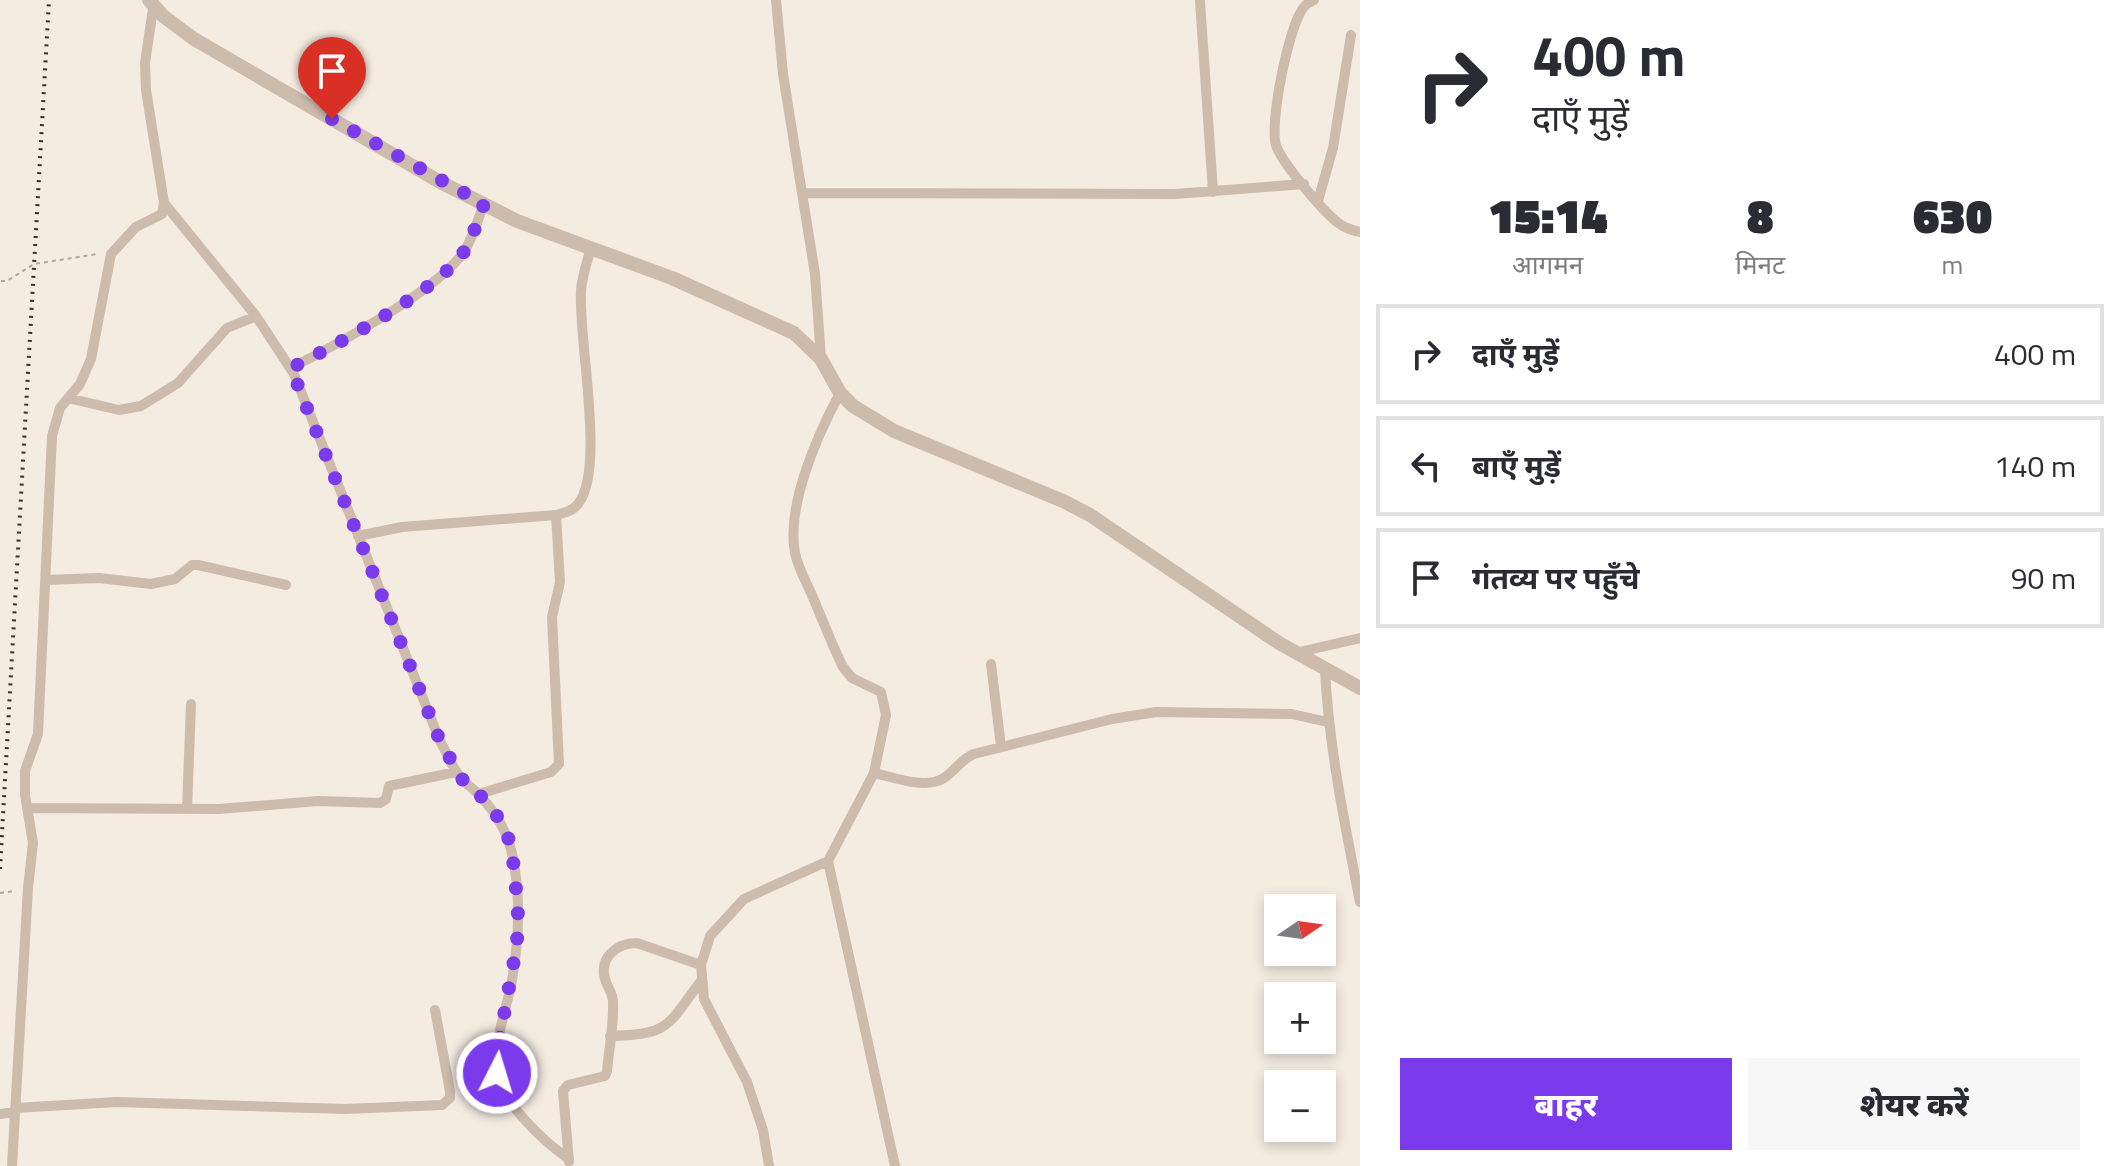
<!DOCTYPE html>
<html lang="hi">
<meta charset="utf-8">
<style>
:root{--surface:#fff;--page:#f7f7f7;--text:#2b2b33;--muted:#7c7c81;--line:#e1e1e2;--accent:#7c3aed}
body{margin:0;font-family:"Titillium Web","Noto Sans Devanagari",sans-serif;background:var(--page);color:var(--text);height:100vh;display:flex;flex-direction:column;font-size:30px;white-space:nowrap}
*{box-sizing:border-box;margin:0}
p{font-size:26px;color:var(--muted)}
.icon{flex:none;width:44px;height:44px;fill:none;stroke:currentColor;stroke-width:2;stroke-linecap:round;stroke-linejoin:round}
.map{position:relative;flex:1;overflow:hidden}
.details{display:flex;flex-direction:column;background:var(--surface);width:760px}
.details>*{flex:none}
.guide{background:#fff;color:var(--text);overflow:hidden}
.needle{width:52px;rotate:77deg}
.tools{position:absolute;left:1264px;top:894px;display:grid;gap:16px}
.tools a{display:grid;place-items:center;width:72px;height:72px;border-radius:0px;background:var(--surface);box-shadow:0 4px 12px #0003;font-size:40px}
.pin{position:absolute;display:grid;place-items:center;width:68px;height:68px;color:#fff;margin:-82px -34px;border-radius:50% 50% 50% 0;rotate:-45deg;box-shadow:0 0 8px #0007}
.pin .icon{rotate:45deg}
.me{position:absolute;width:88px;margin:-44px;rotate:5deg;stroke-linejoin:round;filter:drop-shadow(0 0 6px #0008)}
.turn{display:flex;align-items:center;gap:28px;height:168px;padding:0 40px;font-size:36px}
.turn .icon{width:104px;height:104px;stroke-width:2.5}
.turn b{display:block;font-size:56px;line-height:68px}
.eta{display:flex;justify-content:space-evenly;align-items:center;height:136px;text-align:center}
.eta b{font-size:48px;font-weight:800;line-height:56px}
.button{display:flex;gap:16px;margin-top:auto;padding:16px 40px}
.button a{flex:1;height:92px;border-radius:0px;background:var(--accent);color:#fff;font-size:32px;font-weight:800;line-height:92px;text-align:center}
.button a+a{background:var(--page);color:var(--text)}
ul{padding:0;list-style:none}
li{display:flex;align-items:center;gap:24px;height:100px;margin:0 16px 12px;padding:0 24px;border:4px solid var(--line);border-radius:0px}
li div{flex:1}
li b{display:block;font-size:30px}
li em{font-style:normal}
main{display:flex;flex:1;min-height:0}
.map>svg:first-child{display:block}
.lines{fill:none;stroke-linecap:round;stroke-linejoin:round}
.path{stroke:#b9a596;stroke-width:2;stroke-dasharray:4 4;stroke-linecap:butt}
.minor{stroke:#cdbbac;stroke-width:10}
.tertiary{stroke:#cdbbac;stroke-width:14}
.rail{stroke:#3b302b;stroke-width:4;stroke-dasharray:2 6;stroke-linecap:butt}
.route{stroke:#7c3aed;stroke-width:14;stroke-dasharray:0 25.2}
</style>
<main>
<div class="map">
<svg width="1360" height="1166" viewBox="0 0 1360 1166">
<rect width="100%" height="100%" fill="#f4ebe1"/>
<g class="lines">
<path class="path" d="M 1,281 L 7,281 L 34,264 L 97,254
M 0,893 L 15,891"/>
<path class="minor" d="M 776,0 L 783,74 L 815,274 L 821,359
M 1314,0 C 1312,1 1305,5 1304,7 C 1289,24 1269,124 1276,145 C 1281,162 1323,211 1337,222 C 1344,228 1352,230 1360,232
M 1200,1 L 1213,192
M 802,193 L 1175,194 L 1304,184
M 1318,201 L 1333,148 L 1351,35
M 164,203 L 256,316 L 294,374 L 440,741 C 447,753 452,768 461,778 C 466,784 474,789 479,795 C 497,813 508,833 513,858 C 521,899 519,940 512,980 C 507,1009 493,1041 497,1071 C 501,1102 544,1142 569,1159
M 291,368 C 334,346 441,289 465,250 C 473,237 478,219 484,204
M 68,398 L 119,410 L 141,406 L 178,383 L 227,328 L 256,316
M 358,536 L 402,527 L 556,515 C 564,513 573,511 578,504 C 606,468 578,340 581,291 C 582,276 587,262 591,248
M 46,580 L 99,578 L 151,584 L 175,579 L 192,565 L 198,565 L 286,585
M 1295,653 L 1360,638
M 991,664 L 1001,747
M 1325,670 C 1329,749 1345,825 1360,902
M 874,773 C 893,777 925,790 944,778 C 955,771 961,759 974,754 L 1112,719 L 1156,712 L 1292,714 L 1327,722
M 479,794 L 551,772 L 559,764 L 552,617 L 560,582 L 556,515
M 27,808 L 219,809 L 318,801 L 380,803 L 386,799 L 389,786 L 456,772
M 187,809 L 191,704
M 828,861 L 895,1166
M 610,1036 C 671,1034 666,1027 701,981
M 15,1108 L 117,1102 L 345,1109 L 442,1105 L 450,1098 L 450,1091 L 435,1010
M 0,1114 L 15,1112
M 569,1162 L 563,1091 L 568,1085 L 605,1076 L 607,1071 C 609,1048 614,1025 613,1002 C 613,993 607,987 605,979 C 599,957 617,943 637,943 L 701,965
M 12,1166 L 28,888 L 33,843 L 25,795 L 25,771 L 38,734 L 52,436 L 60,408 L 80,384 L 91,359 L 111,254 L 136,227 L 162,214 L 164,203 L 146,90 L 145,63 L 154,2
M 769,1166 L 763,1130 L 747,1082 L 704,999 L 701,965 L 710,936 L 744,899 L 828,861 L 874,773 L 886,715 L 881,692 L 852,678 L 843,667 C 831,643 822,618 811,593 C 805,580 798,567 795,553 C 786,505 818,434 840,393"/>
<path class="tertiary" d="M 149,0 L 163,16 L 194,39 L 442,183 L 517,221 L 672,278 L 794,333 L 821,359 L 840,393 L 853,406 L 894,431 L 1063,501 L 1090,515 L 1279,643 L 1360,688"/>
<path class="rail" d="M 0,869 L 49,0"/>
</g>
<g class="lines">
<path class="route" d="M 332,119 L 484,204 C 478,219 473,237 465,250 C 441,289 334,346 291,368 L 440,741 L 462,779 L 479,794 L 497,816 L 508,837 L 513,860 L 518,908 L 517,944 L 499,1042 L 497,1073"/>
</g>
</svg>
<div class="tools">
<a><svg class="needle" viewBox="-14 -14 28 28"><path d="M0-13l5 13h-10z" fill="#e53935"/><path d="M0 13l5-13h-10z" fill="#7c7c81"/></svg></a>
<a>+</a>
<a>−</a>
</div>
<div class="pin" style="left:332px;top:119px;background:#d93025"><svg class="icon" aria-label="arrive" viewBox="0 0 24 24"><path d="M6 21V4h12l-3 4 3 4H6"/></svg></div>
<svg class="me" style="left:497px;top:1073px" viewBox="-20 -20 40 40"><circle r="17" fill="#7c3aed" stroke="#fff" stroke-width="3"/><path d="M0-11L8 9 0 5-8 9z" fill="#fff"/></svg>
</div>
<section class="details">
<div class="guide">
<div class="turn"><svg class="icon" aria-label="right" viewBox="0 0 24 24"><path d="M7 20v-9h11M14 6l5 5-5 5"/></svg><div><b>400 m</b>दाएँ मुड़ें</div></div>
</div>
<div class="eta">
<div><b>15:14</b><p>आगमन</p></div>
<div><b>8</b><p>मिनट</p></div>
<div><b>630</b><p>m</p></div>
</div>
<ul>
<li><svg class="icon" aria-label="right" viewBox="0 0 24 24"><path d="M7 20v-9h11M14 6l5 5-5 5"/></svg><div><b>दाएँ मुड़ें</b></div><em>400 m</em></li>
<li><svg class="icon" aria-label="left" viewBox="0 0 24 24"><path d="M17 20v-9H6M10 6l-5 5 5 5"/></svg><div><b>बाएँ मुड़ें</b></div><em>140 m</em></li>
<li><svg class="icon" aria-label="arrive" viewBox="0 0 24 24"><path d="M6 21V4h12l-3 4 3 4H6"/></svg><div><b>गंतव्य पर पहुँचे</b></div><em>90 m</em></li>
</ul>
<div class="button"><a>बाहर</a><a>शेयर करें</a></div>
</section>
</main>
